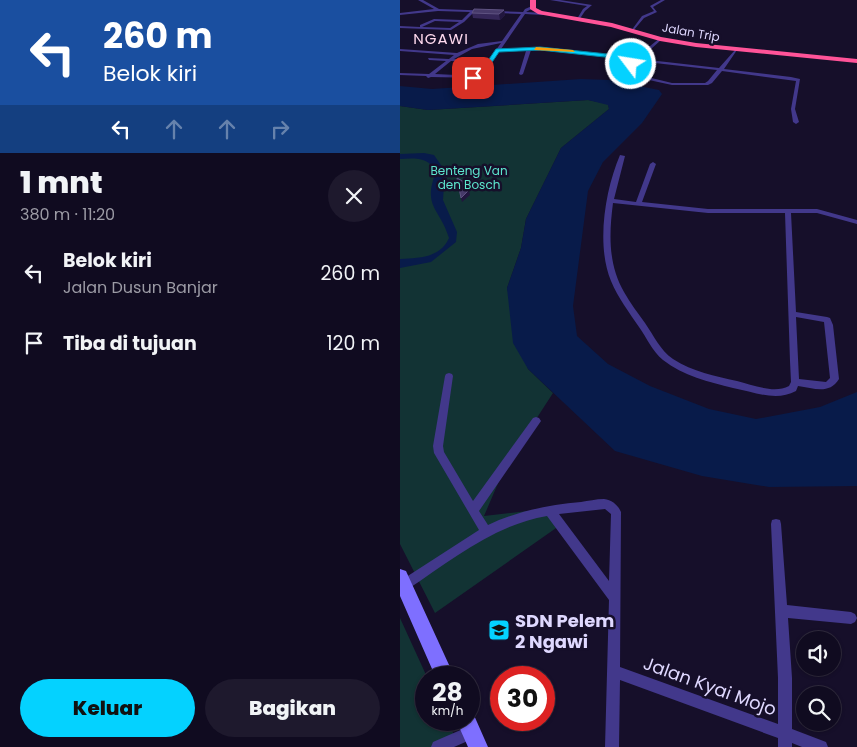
<!DOCTYPE html>
<html lang="id">
<meta charset="utf-8">
<style>
:root{--surface:#100b20;--page:#1e192d;--text:#f1f3f6;--muted:#9c9ba5;--line:#302b3e;--accent:#04d2ff}
body{margin:0;font-family:Poppins,sans-serif;background:var(--page);color:var(--text);height:100vh;display:flex;flex-direction:column;font-size:19px;white-space:nowrap}
*{box-sizing:border-box;margin:0}
p{font-size:16px;color:var(--muted)}
.icon{flex:none;width:28px;height:28px;fill:none;stroke:currentColor;stroke-width:2;stroke-linecap:round;stroke-linejoin:round}
.map{position:relative;flex:1;overflow:hidden}
.panel{display:flex;flex-direction:column;background:var(--surface);width:400px}
.panel>*{flex:none}
.top-card{background:#1a4fa0;color:#fff;overflow:hidden}
.buttons{position:absolute;left:396px;top:631px;display:grid;gap:10px}
.buttons a{display:grid;place-items:center;width:45px;height:45px;border-radius:50%;background:var(--surface);box-shadow:0 1px 4px #0004,0 0 0 1px var(--line);font-size:25px}
.speed{position:absolute;left:15px;top:666px;display:flex;gap:10px;font-size:25px;font-weight:700;text-align:center}
.speed>*{display:grid;place-content:center;width:65px;height:65px;border-radius:50%;background:var(--surface);box-shadow:0 1px 4px #0004,0 0 0 1px var(--line);line-height:1}
.speed small{font-size:12px;font-weight:400}
.speed .limit{border:8px solid #d22;background:#fff;color:#111}
.pin{position:absolute;display:grid;place-items:center;width:42px;height:42px;color:#fff;margin:-21px;border-radius:10px;box-shadow:0 2px 8px #0006}
.me{position:absolute;width:55px;margin:-28px;rotate:301deg;stroke-linejoin:round;filter:drop-shadow(0 0 4px #0008)}
.turn{display:flex;align-items:center;gap:18px;height:105px;padding:0 20px;font-size:22px}
.turn .icon{width:65px;height:65px;stroke-width:2.5}
.turn b{display:block;font-size:35px;line-height:42px}
.lanes{display:flex;align-items:center;height:48px;padding:0 20px;background:#0003;justify-content:center;gap:25px;direction:ltr}
.lanes .off{opacity:.35}
.round{display:grid;place-items:center;flex:none;width:52px;height:52px;border-radius:26px;background:var(--page)}
.headline{display:flex;align-items:center;justify-content:space-between;height:85px;padding:0 20px}
h1{font-size:30px;font-weight:800;line-height:38px}
.primary-button{display:flex;gap:10px;margin-top:auto;padding:10px 20px}
.primary-button a{flex:1;height:58px;border-radius:30px;background:var(--accent);color:#111;font-size:20px;font-weight:800;line-height:58px;text-align:center}
.primary-button a+a{background:var(--page);color:var(--text)}
ul{padding:0;list-style:none}
li{display:flex;align-items:center;gap:15px;height:70px;padding:0 20px}
li div{flex:1}
li b{display:block;font-size:19px}
li em{font-style:normal}
main{display:flex;flex:1;min-height:0}
.map>svg:first-child{display:block}
.green{fill:#123334}
.water{fill:#081b4a}
.lines{fill:none;stroke-linecap:round;stroke-linejoin:round}
.street{fill:#42388b;fill-rule:evenodd}
.secondary{fill:#7e6fff;fill-rule:evenodd}
.highway{fill:#ff5398;fill-rule:evenodd}
.wall{fill:#352759}
.shaded-wall{fill:#21163e}
.building{fill:#473a6a;stroke:#5f5382}
.route{fill:#04d2ff;stroke:#0388a6}
.slow{fill:#f59e0b}
.labels{text-anchor:middle;dominant-baseline:central;stroke-width:5;stroke-linejoin:round;paint-order:stroke}
.far-street-label{font-size:12px;fill:#dfd8ff;stroke:#160f2a}
.far-park-label{font-size:12px;fill:#5de6ce;stroke:#160f2a}
.far-quarter-label{font-size:15px;letter-spacing:1px;fill:#ffdaef;stroke:#160f2a}
.near-poi-label{font-size:18px;font-weight:bold;fill:#dfd8ff;stroke:#160f2a;text-anchor:start}
.near-street-label{font-size:18px;fill:#dfd8ff;stroke:#160f2a}
</style>
<main>
<section class="panel">
<div class="top-card">
<div class="turn"><svg class="icon" aria-label="left" viewBox="0 0 24 24"><path d="M17 20v-9H6M10 6l-5 5 5 5"/></svg><div><b>260 m</b>Belok kiri</div></div>
<div class="lanes"><svg class="icon" aria-label="left" viewBox="0 0 24 24"><path d="M17 20v-9H6M10 6l-5 5 5 5"/></svg><svg class="icon off" aria-label="ahead" viewBox="0 0 24 24"><path d="M12 20V5M6 11l6-6 6 6"/></svg><svg class="icon off" aria-label="ahead" viewBox="0 0 24 24"><path d="M12 20V5M6 11l6-6 6 6"/></svg><svg class="icon off" aria-label="right" viewBox="0 0 24 24"><path d="M7 20v-9h11M14 6l5 5-5 5"/></svg></div>
</div>
<div class="headline"><div><h1>1 mnt</h1><p>380 m · 11:20</p></div><a class="round"><svg class="icon" aria-label="close" viewBox="0 0 24 24"><path d="M6 6l12 12M18 6L6 18"/></svg></a></div>
<ul>
<li><svg class="icon" aria-label="left" viewBox="0 0 24 24"><path d="M17 20v-9H6M10 6l-5 5 5 5"/></svg><div><b>Belok kiri</b><p>Jalan Dusun Banjar</p></div><em>260 m</em></li>
<li><svg class="icon" aria-label="arrive" viewBox="0 0 24 24"><path d="M6 21V4h12l-3 4 3 4H6"/></svg><div><b>Tiba di tujuan</b></div><em>120 m</em></li>
</ul>
<div class="primary-button"><a>Keluar</a><a>Bagikan</a></div>
</section>
<div class="map">
<svg width="457" height="747" viewBox="0 0 457 747">
<rect width="100%" height="100%" fill="#160f2a"/>
<path class="green" d="M 188,100 L 208,104 L 209,109 L 161,148 L 126,219 L 121,248 L 107,288 L 128,369 L 153,393 L 105,467 L 84,516 L 146,509 L 159,526 L 35,613 L 0,544 L 0,106 L 28,110 Z
M 0,618 L 27,677 L 26,720 L 47,720 L 56,739 L 37,747 L 0,747 Z"/>
<path class="water" d="M 181,79 L 209,80 L 259,90 L 262,94 L 242,123 L 203,162 L 188,191 L 173,306 L 177,336 L 208,364 L 250,386 L 309,409 L 356,419 L 420,407 L 457,392 L 457,486 L 369,487 L 302,476 L 215,451 L 128,369 L 113,343 L 107,288 L 121,248 L 126,219 L 161,148 L 209,109 L 208,105 L 188,100 L 28,110 L 0,106 L 0,86 L 32,89 Z
M 24,153 L 34,155 L 45,171 L 43,200 L 57,232 L 56,242 L 31,262 L 0,268 L 0,259 C 19,258 40,258 49,238 C 40,208 22,207 36,172 C 29,157 15,158 0,159 L 0,154 Z"/>
<g class="lines">
<path class="street" d="M 18,0 L 23,0 L 39,9 L 123,12 L 125,9 L 132,6 L 133,8 L 126,12 L 144,13 L 143,15 L 125,14 L 101,49 L 140,48 L 235,58 L 260,38 L 261,40 L 240,59 L 319,68 L 335,50 L 337,50 L 324,69 L 391,77 L 400,79 L 395,109 L 399,122 L 396,124 L 393,122 L 391,109 L 396,81 L 322,71 L 312,83 L 308,85 L 272,85 L 235,77 L 229,69 L 229,64 L 233,60 L 167,52 L 131,50 L 123,74 L 121,75 L 119,74 L 126,51 L 99,51 L 79,78 L 31,77 L 28,78 L 26,76 L 0,75 L 0,73 L 29,74 L 46,61 L 29,60 L 28,58 L 49,59 L 54,55 L 0,51 L 0,49 L 57,53 L 78,44 L 102,41 L 121,14 L 74,12 L 64,22 L 51,30 L 0,28 L 0,26 L 20,27 L 20,25 L 34,19 L 62,20 L 70,12 L 38,11 L 0,15 L 0,13 L 34,9 ZM 35,21 L 59,22 L 50,28 L 22,27 ZM 101,43 L 88,61 L 54,59 L 72,49 ZM 51,61 L 87,63 L 78,76 L 35,74 ZM 237,61 L 317,70 L 308,81 L 305,83 L 272,83 L 239,75 L 233,69 L 233,64 Z
M 150,0 L 160,0 L 192,5 L 185,11 L 179,20 L 177,19 L 183,9 L 187,6 Z
M 261,0 L 265,0 L 253,7 L 257,12 L 244,18 L 233,31 L 231,31 L 242,16 L 254,11 L 250,6 Z
M 220,155 L 225,156 L 214,199 L 236,202 L 250,164 L 253,162 L 256,164 L 242,202 L 308,209 L 417,209 L 457,220 L 457,224 L 417,213 L 391,213 L 396,312 L 427,317 L 430,318 L 433,325 L 439,379 C 429,395 414,388 398,386 L 396,391 C 376,402 355,392 333,388 C 309,382 283,376 263,360 C 252,351 247,338 239,327 C 229,312 218,298 211,281 C 196,245 205,190 220,155 ZM 213,203 L 308,213 L 385,213 L 390,361 L 391,382 L 389,386 C 374,394 353,385 337,381 C 315,376 293,372 273,359 C 260,350 254,336 245,323 C 238,313 230,303 224,292 C 208,264 209,234 213,203 ZM 396,317 L 424,322 L 430,378 L 426,382 L 399,379 Z
M 49,373 L 52,374 L 53,376 L 43,446 L 44,452 L 73,501 L 133,418 L 136,417 L 139,418 L 141,421 L 79,511 L 88,525 C 118,511 148,505 181,502 C 188,501 196,499 204,499 C 212,500 218,505 221,512 L 220,667 L 378,724 L 378,678 L 371,524 L 372,520 L 376,519 L 380,520 L 381,524 L 387,605 L 451,612 L 455,614 L 457,618 L 455,622 L 451,624 L 388,618 L 392,678 L 392,729 L 426,742 L 428,747 L 402,747 L 392,743 L 392,747 L 378,747 L 378,738 L 220,680 L 219,747 L 205,747 L 209,600 L 147,516 C 94,525 52,560 8,589 L 4,591 L 0,589 L 0,581 L 79,530 L 34,453 L 33,446 L 45,376 L 46,374 ZM 205,509 L 211,514 L 209,581 L 159,514 Z
M 72,725 L 77,727 L 79,732 L 77,737 L 54,747 L 31,747 L 33,742 Z"/>
<path class="secondary" d="M 0,569 L 6,571 L 55,678 L 36,678 L 0,596 Z
M 69,711 L 73,713 L 88,747 L 68,747 L 56,720 L 69,720 Z"/>
<path class="highway" d="M 130,0 L 136,0 L 136,8 L 142,11 L 212,23 L 261,37 L 296,43 L 457,59 L 457,63 L 296,47 L 260,41 L 211,27 L 138,14 L 130,9 Z"/>
</g>
<path class="wall" d="M 104,10 L 105,15 L 100,20 L 73,18 L 72,13 Z"/>
<path class="shaded-wall" d="M 104,10 L 105,15 L 100,20 L 99,14 Z
M 68,184 L 70,195 L 62,202 L 61,198 Z"/>
<path class="building" d="M 74,9 L 104,10 L 99,14 L 72,13 Z
M 57,178 L 68,184 L 69,190 L 61,198 Z"/>
<path class="route" d="M 140,47 L 237,57 L 239,58 L 231,65 L 229,64 L 232,60 L 140,50 L 99,52 L 82,77 L 73,80 L 70,78 L 78,75 L 96,49 Z"/>
<path class="slow" d="M 136,47 L 173,50 L 175,52 L 134,50 Z"/>
<defs>
<g id="school-square" transform="scale(1.125)"><rect x="-9" y="-9" width="18" height="18" rx="4" fill="#04d2ff" stroke="#160f2a"/><path d="M0-5L7-2L0 1L-7-2ZM-4 1L0 2.5L4 1V4Q0 6-4 4Z" fill="#111"/></g>
</defs>
<g fill-rule="evenodd">
<use href="#school-square" x="99" y="630"/>
</g>
<g class="labels">
<g class="far-street-label">
<text transform="translate(291 32) rotate(10)">Jalan Trip</text>
</g>
<g class="far-park-label">
<text x="69" y="170">Benteng Van<tspan x="69" dy="14">den Bosch</tspan></text>
</g>
<g class="far-quarter-label">
<text x="41" y="38">NGAWI</text>
</g>
<g class="near-poi-label">
<text x="115" y="620">SDN Pelem<tspan x="115" dy="21">2 Ngawi</tspan></text>
</g>
<g class="near-street-label">
<text transform="translate(310 686) rotate(20)">Jalan Kyai Mojo</text>
</g>
</g>
</svg>
<div class="buttons">
<a><svg class="icon" aria-label="sound" viewBox="0 0 24 24"><path d="M4 9h4l5-4v14l-5-4H4zM17 9q2 3 0 6"/></svg></a>
<a><svg class="icon" aria-label="search" viewBox="0 0 24 24"><circle cx="10" cy="10" r="6"/><path d="M15 15l6 6"/></svg></a>
</div>
<div class="speed"><div>28<small>km/h</small></div><div class="limit">30</div></div>
<div class="pin" style="left:73px;top:78px;background:#d93025"><svg class="icon" aria-label="arrive" viewBox="0 0 24 24"><path d="M6 21V4h12l-3 4 3 4H6"/></svg></div>
<svg class="me" style="left:231px;top:64px" viewBox="-20 -20 40 40"><circle r="17" fill="#04d2ff" stroke="#fff" stroke-width="3"/><path d="M0-11L8 9 0 5-8 9z" fill="#fff"/></svg>
</div>
</main>
